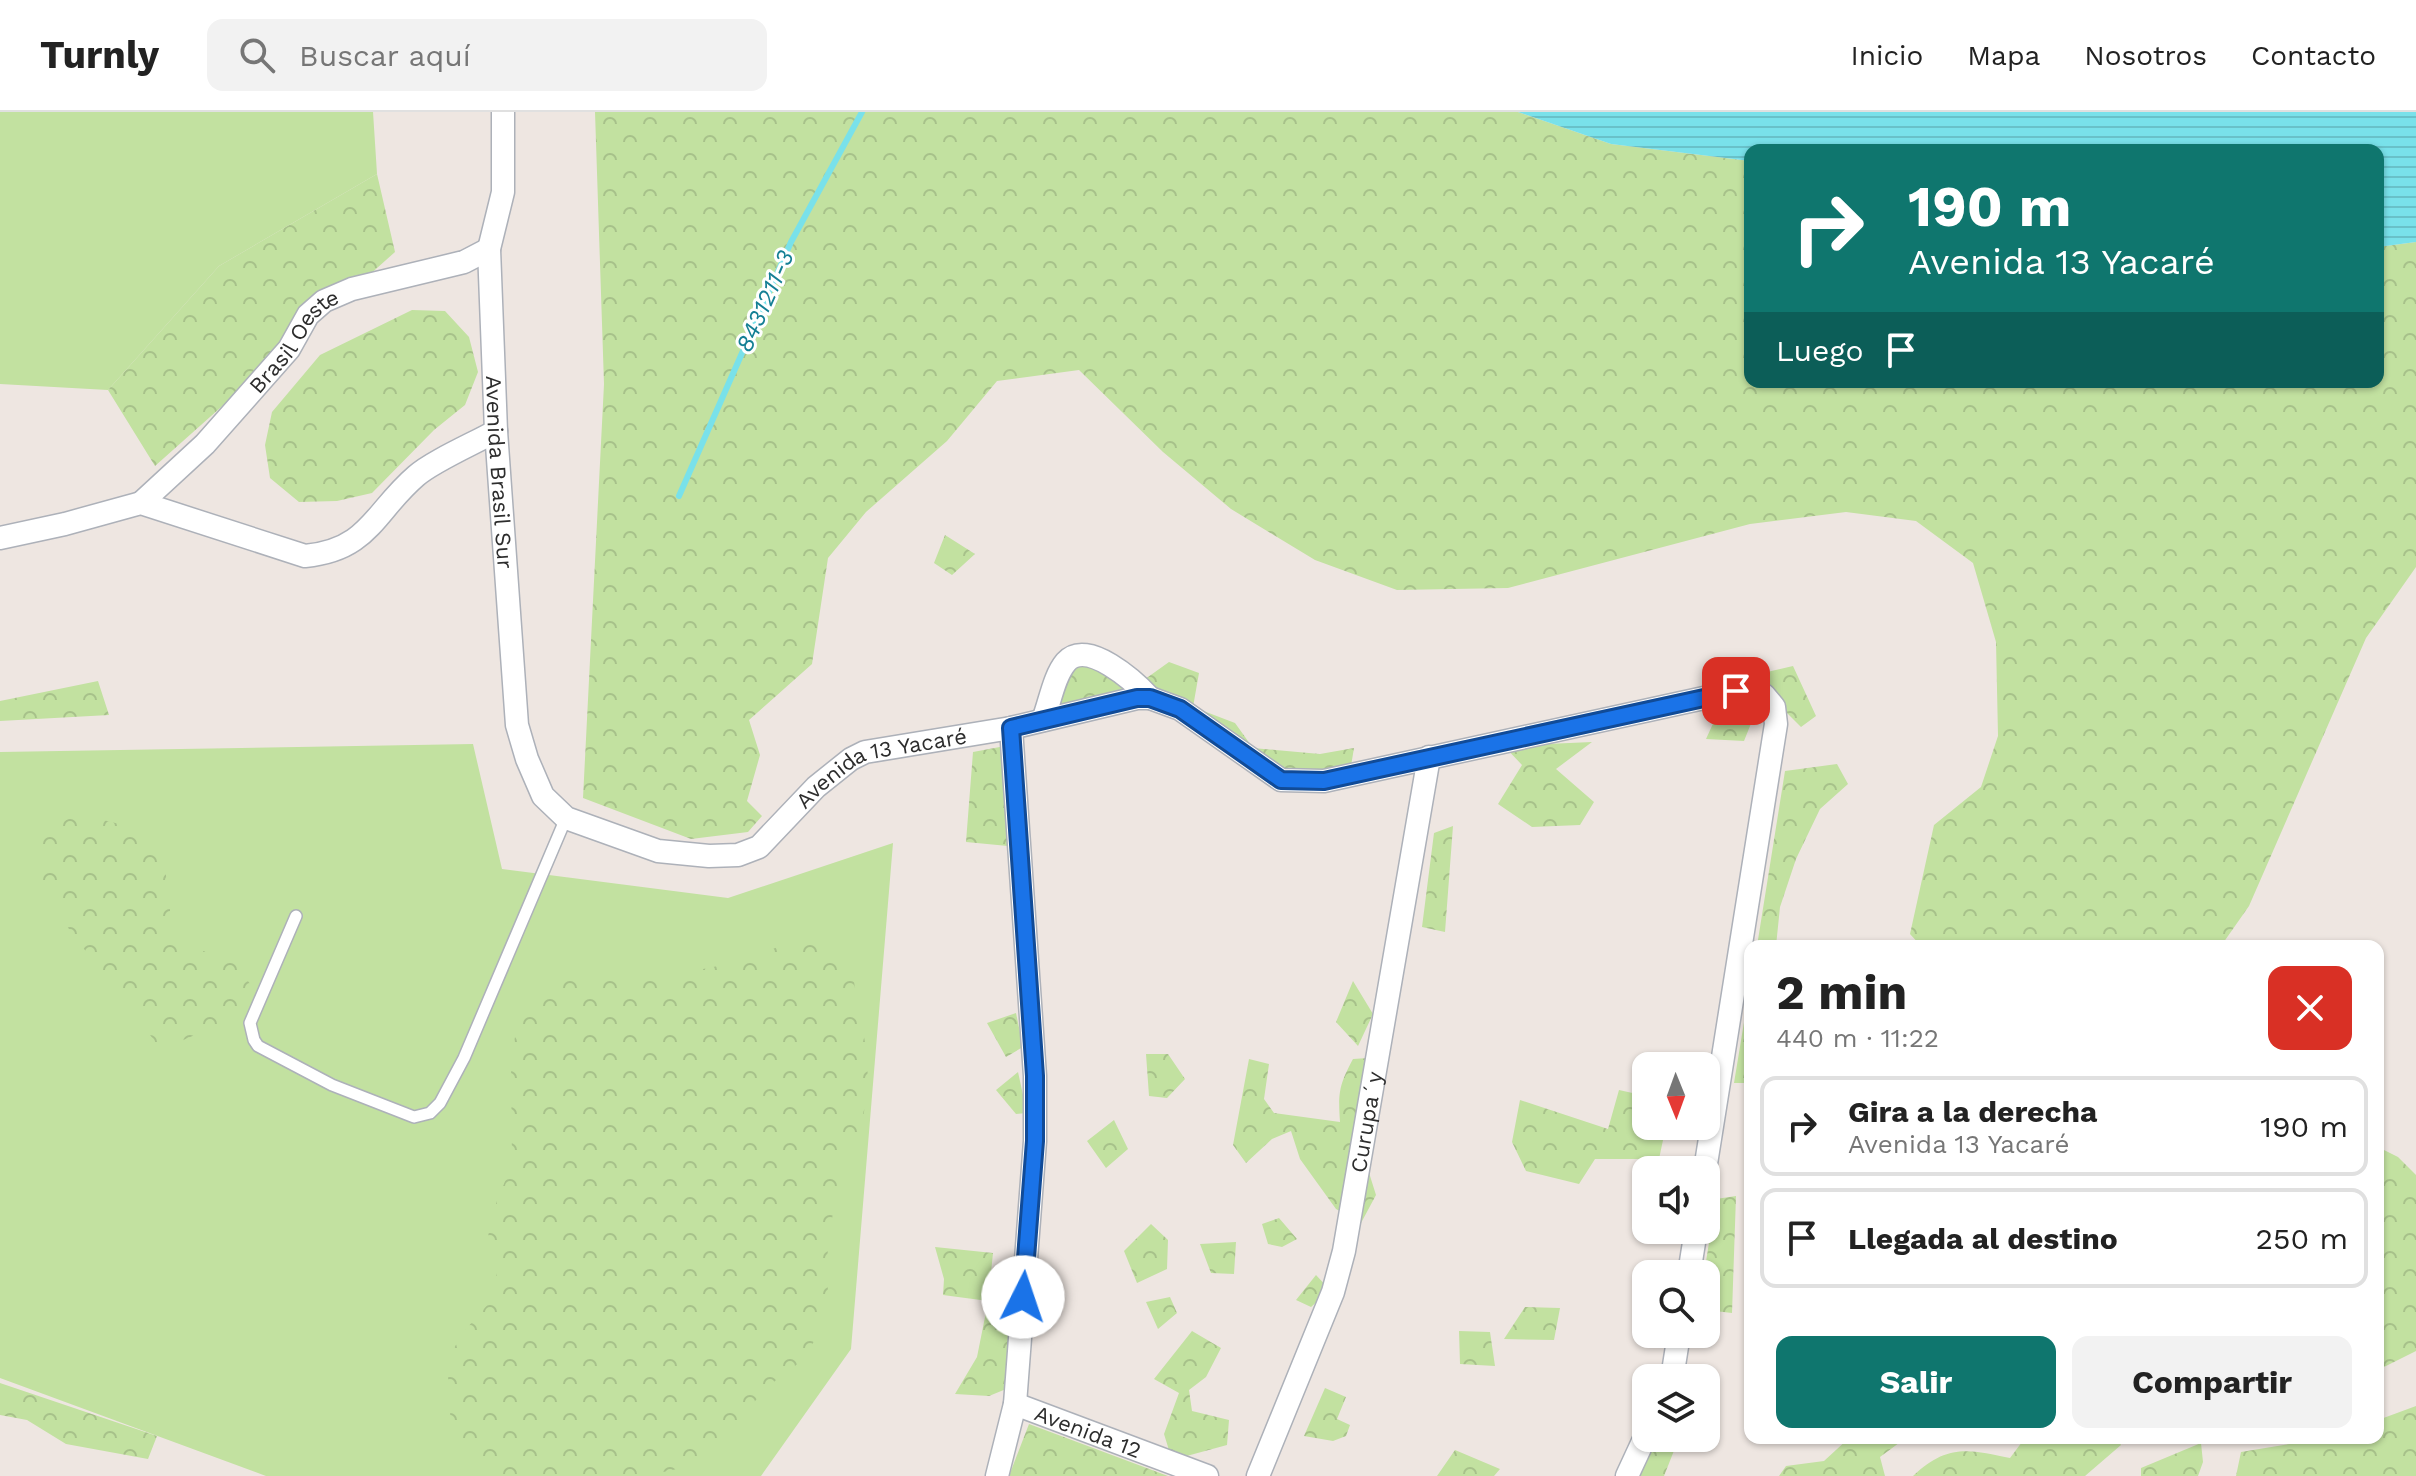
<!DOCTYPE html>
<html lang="es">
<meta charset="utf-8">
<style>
:root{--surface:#fff;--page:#f2f2f2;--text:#222;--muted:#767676;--line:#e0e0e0;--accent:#0f766e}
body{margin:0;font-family:"Work Sans",sans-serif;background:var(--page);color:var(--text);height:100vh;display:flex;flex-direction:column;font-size:30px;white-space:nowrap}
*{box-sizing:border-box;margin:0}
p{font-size:26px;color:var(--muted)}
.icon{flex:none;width:44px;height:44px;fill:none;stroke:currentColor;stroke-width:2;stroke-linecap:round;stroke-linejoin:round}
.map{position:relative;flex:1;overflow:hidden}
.drawer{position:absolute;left:1744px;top:828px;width:640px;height:504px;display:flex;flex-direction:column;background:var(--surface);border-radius:16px;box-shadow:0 2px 6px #0004}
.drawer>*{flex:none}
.banner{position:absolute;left:1744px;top:32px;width:640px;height:244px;border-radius:16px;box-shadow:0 2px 6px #0004;background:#0f766e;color:#fff;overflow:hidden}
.needle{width:52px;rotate:179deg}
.controls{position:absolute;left:1632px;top:940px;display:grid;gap:16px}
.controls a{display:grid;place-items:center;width:88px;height:88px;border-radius:16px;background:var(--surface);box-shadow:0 2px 6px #0004;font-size:40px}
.pin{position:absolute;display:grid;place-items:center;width:68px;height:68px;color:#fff;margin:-34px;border-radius:16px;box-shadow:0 4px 12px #0006}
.me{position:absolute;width:88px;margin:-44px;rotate:4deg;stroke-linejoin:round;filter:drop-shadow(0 0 6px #0008)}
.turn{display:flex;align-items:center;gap:28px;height:168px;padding:0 32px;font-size:36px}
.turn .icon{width:104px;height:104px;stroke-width:2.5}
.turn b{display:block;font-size:56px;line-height:68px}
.then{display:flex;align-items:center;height:76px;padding:0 32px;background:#0003;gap:16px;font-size:30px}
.round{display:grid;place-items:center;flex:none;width:84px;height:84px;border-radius:16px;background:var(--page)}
.head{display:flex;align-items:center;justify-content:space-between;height:136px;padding:0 32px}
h1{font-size:48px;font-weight:700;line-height:60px}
.action{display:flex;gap:16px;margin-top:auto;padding:16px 32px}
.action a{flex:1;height:92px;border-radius:16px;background:var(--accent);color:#fff;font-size:32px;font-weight:700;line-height:92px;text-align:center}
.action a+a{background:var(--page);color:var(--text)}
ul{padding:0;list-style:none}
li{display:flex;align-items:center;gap:24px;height:100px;margin:0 16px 12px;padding:0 16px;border:4px solid var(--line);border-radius:16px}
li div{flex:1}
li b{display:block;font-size:30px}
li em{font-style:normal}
header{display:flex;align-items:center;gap:48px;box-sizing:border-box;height:112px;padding:0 40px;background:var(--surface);border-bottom:2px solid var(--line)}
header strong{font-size:38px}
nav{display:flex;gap:44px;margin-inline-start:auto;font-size:28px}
.search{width:560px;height:72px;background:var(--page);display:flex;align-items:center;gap:20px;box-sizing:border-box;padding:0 28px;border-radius:16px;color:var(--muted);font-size:30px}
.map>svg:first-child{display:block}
.grass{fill:#c2e1a0}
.forest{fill:url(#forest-crowns)}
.water{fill:url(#water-rules)}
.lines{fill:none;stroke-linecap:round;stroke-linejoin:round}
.stream{stroke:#79e1ea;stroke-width:6}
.lane-casing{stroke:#adb1b9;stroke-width:14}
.street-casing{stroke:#adb1b9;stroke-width:25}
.lane{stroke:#fff;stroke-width:11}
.street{stroke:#fff;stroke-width:22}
.route-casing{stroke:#114b97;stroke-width:20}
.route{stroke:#1a73e8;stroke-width:14}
.labels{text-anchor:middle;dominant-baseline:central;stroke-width:6;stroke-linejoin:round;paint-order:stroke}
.street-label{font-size:22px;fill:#2d2d2d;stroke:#fff}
.water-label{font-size:24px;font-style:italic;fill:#147f94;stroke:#fff}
</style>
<header>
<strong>Turnly</strong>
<div class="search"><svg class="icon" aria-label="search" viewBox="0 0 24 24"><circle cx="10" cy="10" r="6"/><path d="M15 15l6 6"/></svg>Buscar aquí</div>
<nav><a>Inicio</a><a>Mapa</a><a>Nosotros</a><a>Contacto</a></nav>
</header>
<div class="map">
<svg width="2416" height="1364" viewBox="0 0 2416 1364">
<defs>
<pattern id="forest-crowns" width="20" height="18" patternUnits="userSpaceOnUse" patternTransform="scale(2)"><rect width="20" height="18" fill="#c2e1a0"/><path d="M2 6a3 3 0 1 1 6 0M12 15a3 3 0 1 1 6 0" fill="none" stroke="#a7c18a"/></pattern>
<pattern id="water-rules" width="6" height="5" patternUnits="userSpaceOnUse" patternTransform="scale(2)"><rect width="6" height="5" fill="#79e1ea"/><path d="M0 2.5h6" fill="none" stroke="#69c1c9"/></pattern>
</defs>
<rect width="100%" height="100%" fill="#eee6e1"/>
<path class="grass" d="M 0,0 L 373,0 L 377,62 L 219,154 L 108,278 L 0,272 Z
M 473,632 L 502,757 L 728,786 L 893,731 L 851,1237 L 761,1364 L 266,1364 L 0,1266 L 0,640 Z"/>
<path class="forest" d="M 595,0 L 1518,0 L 1611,32 L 1750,49 L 1750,270 L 2378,270 L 2378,135 L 2416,130 L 2416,455 L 2366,526 L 2249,794 L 2221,834 L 1921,834 L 1910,822 L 1934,713 L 1981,675 L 1998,624 L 1996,530 L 1973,451 L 1916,409 L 1846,400 L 1750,412 L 1508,476 L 1397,478 L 1315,448 L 1231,397 L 1163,340 L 1079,258 L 997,269 L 947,329 L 866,400 L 828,446 L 812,552 L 749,608 L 760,643 L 747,689 L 762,704 L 748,720 L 691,727 L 583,686 L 604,272 Z
M 377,62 L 395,140 L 155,354 L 108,278 L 219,154 Z
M 412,198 L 445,199 L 469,225 L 478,260 L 465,293 L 434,318 L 372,381 L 337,389 L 299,390 L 270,366 L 265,333 L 272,300 L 320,243 Z
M 945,423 L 975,442 L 952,463 L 934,451 Z
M 1094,545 L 1141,570 L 1169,550 L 1199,561 L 1193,595 L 1235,611 L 1253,636 L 1320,642 L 1354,636 L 1351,654 L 1304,660 L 1280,658 L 1164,582 L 1061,593 L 1042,579 Z
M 1793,554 L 1816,604 L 1801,615 L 1750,564 Z
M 98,569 L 109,603 L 0,609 L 0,589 Z
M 1721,594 L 1756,599 L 1744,629 L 1706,627 Z
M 1592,630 L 1556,657 L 1594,690 L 1580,713 L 1532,715 L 1498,692 L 1522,653 L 1504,634 Z
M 1005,634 L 1008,734 L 966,730 L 973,640 Z
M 1837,652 L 1848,672 L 1820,697 L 1796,747 L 1780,795 L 1776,834 L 1757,834 L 1785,659 Z
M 70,706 L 103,708 L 140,717 L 164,746 L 172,816 L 200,838 L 232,848 L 254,877 L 235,905 L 161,938 L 106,862 L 77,829 L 53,793 L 38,758 L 39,722 Z
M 1453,714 L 1445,820 L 1422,815 L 1434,721 Z
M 797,826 L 835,835 L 854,870 L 867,941 L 868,975 L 862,1012 L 846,1040 L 836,1077 L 827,1146 L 828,1183 L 820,1216 L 806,1246 L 778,1266 L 754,1290 L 716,1348 L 646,1364 L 484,1364 L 467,1349 L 451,1315 L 447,1247 L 466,1217 L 491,1189 L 498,1156 L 488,1124 L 497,1088 L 512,1053 L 511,947 L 517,914 L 535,884 L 570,862 L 610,858 L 688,860 L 728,852 L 762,842 Z
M 1353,869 L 1373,902 L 1358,934 L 1336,910 Z
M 1750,874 L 1750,971 L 1734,971 Z
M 1016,901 L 1023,935 L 1006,945 L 987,911 Z
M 1146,942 L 1168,942 L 1185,967 L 1167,986 L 1149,984 Z
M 1368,946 L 1354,1013 L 1376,1083 L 1361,1111 L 1336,1097 L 1300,1047 L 1291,1019 L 1272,1027 L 1246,1051 L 1233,1033 L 1249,947 L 1269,952 L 1264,987 L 1274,1001 L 1340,1010 C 1338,981 1339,973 1353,947 Z
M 1018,960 L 1027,1001 L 1016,1002 L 996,978 Z
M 1619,978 L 1646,984 L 1646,1014 L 1666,1014 L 1659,1047 L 1595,1047 L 1579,1072 L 1526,1059 L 1512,1030 L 1520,988 L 1608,1017 Z
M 1114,1008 L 1128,1037 L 1106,1056 L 1087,1029 Z
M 2378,1035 L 2398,1045 L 2416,1063 L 2416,1239 L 2378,1258 Z
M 1736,1084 L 1732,1201 L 1706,1198 L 1706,1162 L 1704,1162 L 1716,1087 Z
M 1279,1106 L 1297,1127 L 1282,1135 L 1268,1132 L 1262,1112 Z
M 1151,1112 L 1168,1128 L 1167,1157 L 1137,1171 L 1124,1139 Z
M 1236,1130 L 1234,1162 L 1211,1161 L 1200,1132 Z
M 935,1135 L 993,1141 L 988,1189 L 943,1183 L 944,1167 Z
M 1316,1163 L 1330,1178 L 1311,1195 L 1296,1188 Z
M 1170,1185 L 1177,1201 L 1158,1217 L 1146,1190 Z
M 1525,1195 L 1560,1196 L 1554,1228 L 1504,1227 Z
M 986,1200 L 1024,1213 L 1011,1275 L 989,1284 L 955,1282 L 977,1245 Z
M 1192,1219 L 1221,1236 L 1206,1265 L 1189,1278 L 1192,1299 L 1229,1308 L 1227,1333 L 1172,1348 L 1164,1322 L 1179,1281 L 1154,1267 Z
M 1459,1219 L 1490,1220 L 1495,1254 L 1460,1252 Z
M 0,1271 L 157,1324 L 148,1347 L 66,1332 L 27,1308 L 0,1303 Z
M 1325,1276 L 1346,1285 L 1337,1307 L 1350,1313 L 1346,1324 L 1333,1329 L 1304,1324 Z
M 2416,1294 L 2416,1364 L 2236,1364 L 2241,1340 L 2326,1326 L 2378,1326 L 2378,1308 Z
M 1029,1312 L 1168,1364 L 1009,1364 Z
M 1655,1326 L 1679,1326 L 1664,1364 L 1640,1364 Z
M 1849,1326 L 1903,1326 L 1903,1328 L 1880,1345 L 1885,1364 L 1779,1364 L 1786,1354 L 1824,1349 Z
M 2025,1326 L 2117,1326 L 2121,1333 L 2085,1364 L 1913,1364 C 1947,1332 1968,1337 2010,1346 Z
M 2201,1331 L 2203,1350 L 2198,1364 L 2141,1364 L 2141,1356 Z
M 1455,1338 L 1500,1357 L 1494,1364 L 1437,1364 Z"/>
<path class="water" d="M 1518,0 L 2416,0 L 2416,130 L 2378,135 L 2378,38 L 1750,38 L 1750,49 L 1611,32 Z"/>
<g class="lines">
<path class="stream" d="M 679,384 L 791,130 L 862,0"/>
<g class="lane-casing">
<path id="lane" d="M 296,804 L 250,911 L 254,928 L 258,934 L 332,973 L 414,1005 L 430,1001 L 440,991 L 464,946 L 566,706"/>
</g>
<g class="street-casing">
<g id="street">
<path id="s1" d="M 503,0 L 503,80 L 489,137 L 496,319 L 517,613 L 527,647 L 543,684 L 566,706 L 658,739 L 709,744 L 738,743 L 759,735 L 816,675 L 851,647 L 865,640 L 1011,616 L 1137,586 L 1150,586 L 1180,597 L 1281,668 L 1324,669 L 1736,579 L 1764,583 L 1774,595 L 1776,612 L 1705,1058"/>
<path id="s2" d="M 141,391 L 205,332 L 289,237 L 308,203 L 324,189 L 352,177 L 464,150 L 489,137"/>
<path d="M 0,426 L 65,412 L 141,391 L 305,444 C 369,438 374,400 416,364 C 433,349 475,331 496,319"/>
<path d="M 1043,608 C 1050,590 1054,564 1066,550 C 1087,526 1135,570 1150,586"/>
<path d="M 1689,1162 L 1696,1118"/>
<path d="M 1672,1266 L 1679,1222"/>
<path id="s3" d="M 1015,1292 L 1207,1364"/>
<path d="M 997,1364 L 1015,1292 L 1035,1029 L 1035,964 L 1011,616"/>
<path id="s4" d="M 1258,1364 L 1333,1180 L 1344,1139 L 1429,645"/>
<path d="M 1627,1364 L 1646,1323"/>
</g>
</g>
<use href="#lane" class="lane"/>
<use href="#street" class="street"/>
</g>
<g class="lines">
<g class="route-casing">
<path id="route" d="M 1023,1185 L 1035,1029 L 1035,964 L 1011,616 L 1137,586 L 1150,586 L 1180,597 L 1281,668 L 1324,669 L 1736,579"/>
</g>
<use href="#route" class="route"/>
</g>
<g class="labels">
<g class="street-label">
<text stroke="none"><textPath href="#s2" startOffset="224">Brasil Oeste</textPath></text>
<text stroke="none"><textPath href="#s1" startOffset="362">Avenida Brasil Sur</textPath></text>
<text stroke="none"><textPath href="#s1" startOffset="1076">Avenida 13 Yacaré</textPath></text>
<text stroke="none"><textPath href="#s4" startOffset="372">Curupa´y</textPath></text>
<text stroke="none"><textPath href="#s3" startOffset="78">Avenida 12</textPath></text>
</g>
<g class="water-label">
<text transform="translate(765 189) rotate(-66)">8431211-3</text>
</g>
</g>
</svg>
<div class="controls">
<a><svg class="needle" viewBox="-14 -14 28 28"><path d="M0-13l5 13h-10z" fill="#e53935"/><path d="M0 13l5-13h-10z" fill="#767676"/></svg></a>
<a><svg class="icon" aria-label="sound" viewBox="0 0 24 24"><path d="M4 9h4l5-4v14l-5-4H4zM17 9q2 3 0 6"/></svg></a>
<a><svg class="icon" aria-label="search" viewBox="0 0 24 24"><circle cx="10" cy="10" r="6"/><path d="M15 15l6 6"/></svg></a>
<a><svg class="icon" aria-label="layers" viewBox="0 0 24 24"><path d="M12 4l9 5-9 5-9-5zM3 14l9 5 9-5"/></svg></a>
</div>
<div class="pin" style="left:1736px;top:579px;background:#d93025"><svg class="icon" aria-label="arrive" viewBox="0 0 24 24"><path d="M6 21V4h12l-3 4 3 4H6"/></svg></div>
<svg class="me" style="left:1023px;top:1185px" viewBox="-20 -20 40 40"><circle r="19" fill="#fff"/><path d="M0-13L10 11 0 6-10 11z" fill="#1a73e8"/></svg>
<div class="banner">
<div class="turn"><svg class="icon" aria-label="right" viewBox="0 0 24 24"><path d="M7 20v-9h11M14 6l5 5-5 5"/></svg><div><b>190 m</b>Avenida 13 Yacaré</div></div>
<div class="then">Luego<svg class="icon" aria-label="arrive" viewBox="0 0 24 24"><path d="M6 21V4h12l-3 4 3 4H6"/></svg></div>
</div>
<section class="drawer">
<div class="head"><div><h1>2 min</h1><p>440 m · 11:22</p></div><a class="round" style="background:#d93025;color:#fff"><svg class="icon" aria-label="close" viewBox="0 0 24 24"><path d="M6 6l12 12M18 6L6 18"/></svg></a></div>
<ul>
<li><svg class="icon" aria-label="right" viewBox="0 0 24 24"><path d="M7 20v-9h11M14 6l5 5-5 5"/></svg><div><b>Gira a la derecha</b><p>Avenida 13 Yacaré</p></div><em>190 m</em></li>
<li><svg class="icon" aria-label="arrive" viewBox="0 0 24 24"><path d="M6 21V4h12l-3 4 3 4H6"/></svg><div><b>Llegada al destino</b></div><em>250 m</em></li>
</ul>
<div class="action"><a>Salir</a><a>Compartir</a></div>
</section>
</div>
